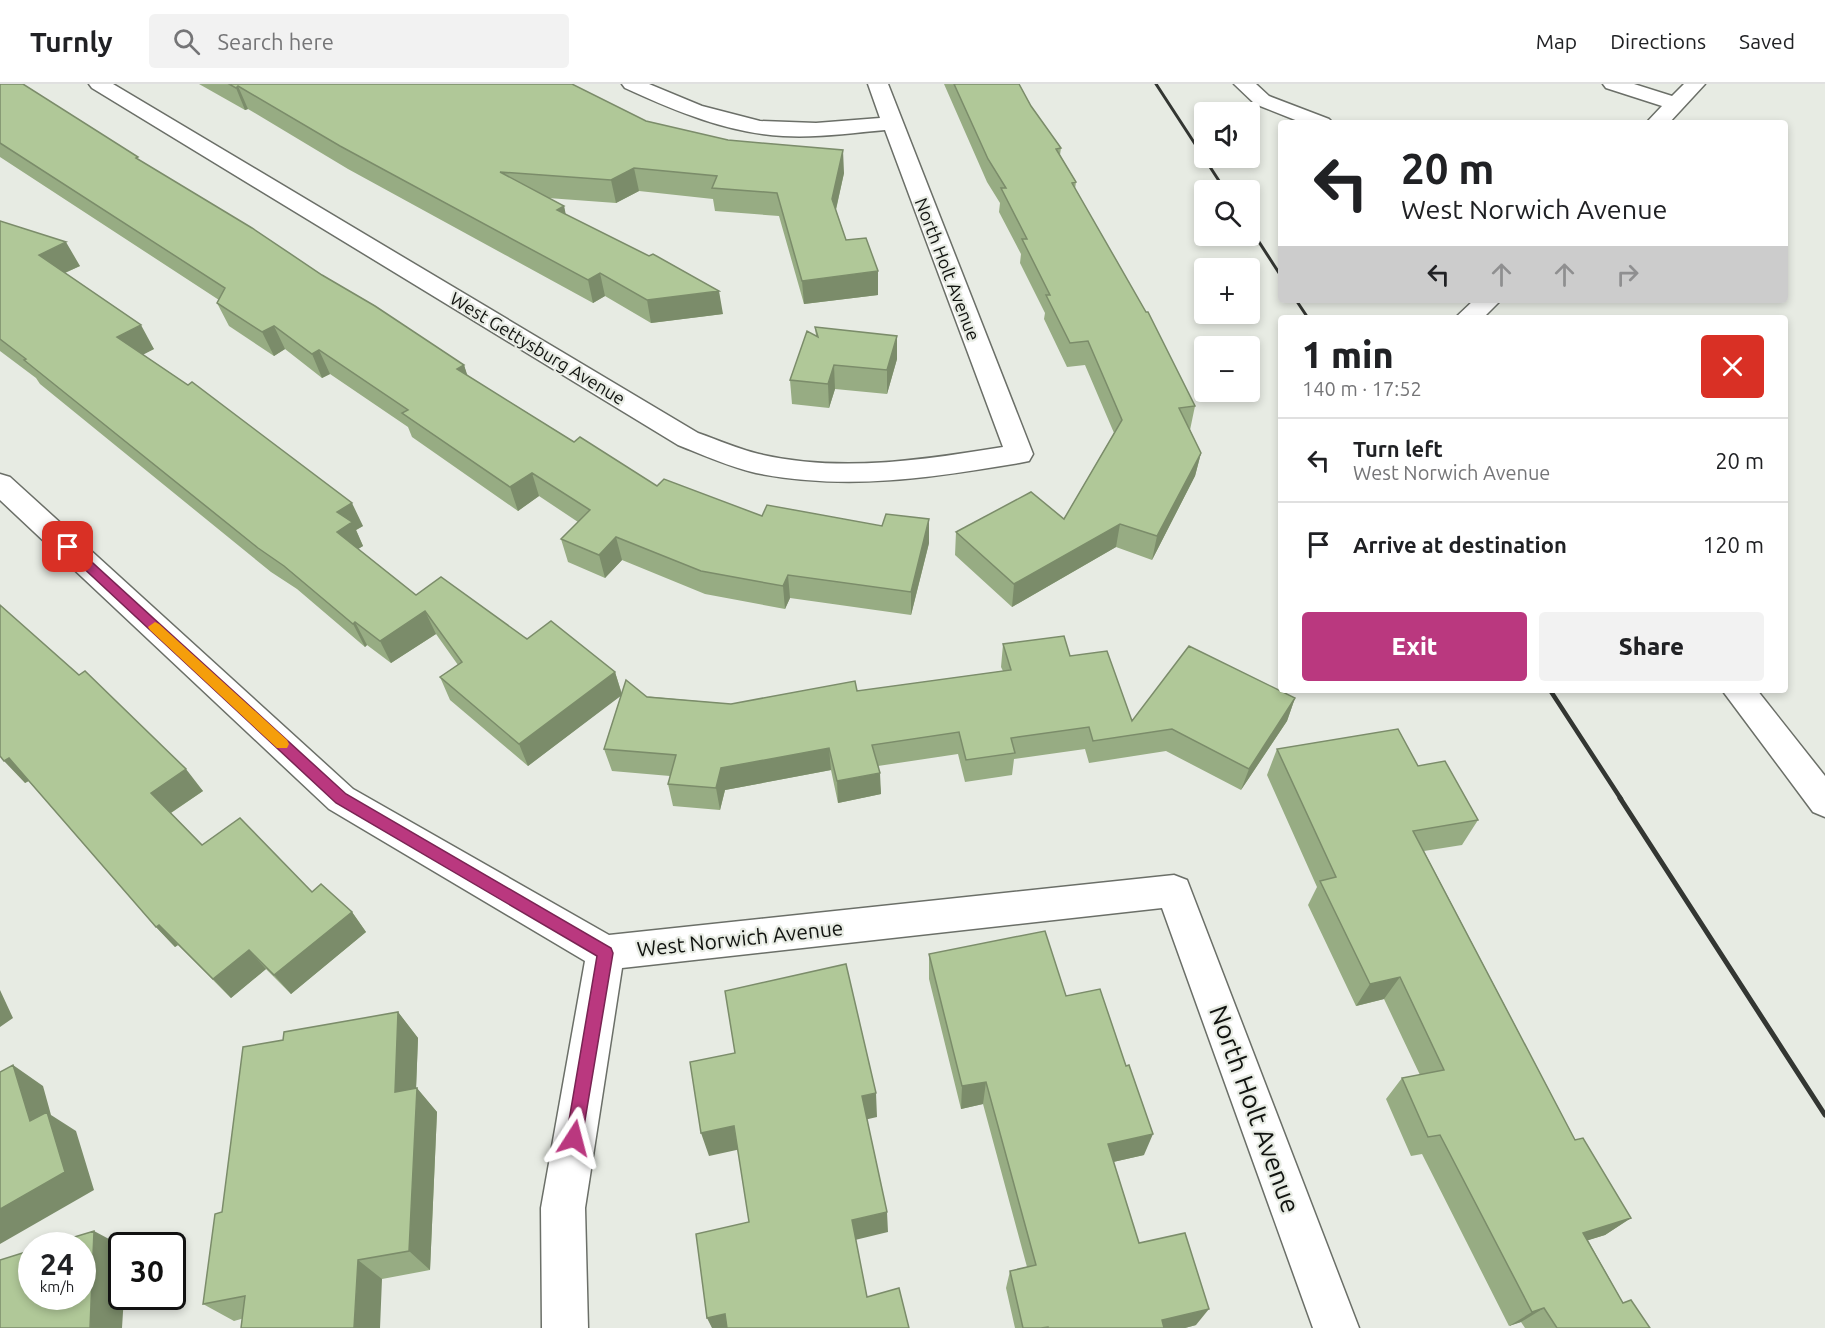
<!DOCTYPE html>
<meta charset="utf-8">
<style>
:root{--surface:#fff;--page:#f2f2f2;--text:#202124;--muted:#757577;--line:#e0e0e0;--accent:#ba387f}
body{margin:0;font-family:Ubuntu,sans-serif;background:var(--page);color:var(--text);height:100vh;display:flex;flex-direction:column;font-size:22px;white-space:nowrap}
*{box-sizing:border-box;margin:0}
p{font-size:20px;color:var(--muted)}
.icon{flex:none;width:33px;height:33px;fill:none;stroke:currentColor;stroke-width:2;stroke-linecap:round;stroke-linejoin:round}
.map{position:relative;flex:1;overflow:hidden}
.side{position:absolute;left:1278px;top:231px;width:510px;height:378px;display:flex;flex-direction:column;background:var(--surface);border-radius:6px;box-shadow:0 3px 9px #0003}
.side>*{flex:none}
.top-card{position:absolute;left:1278px;top:36px;width:510px;height:183px;border-radius:6px;box-shadow:0 3px 9px #0003;background:#fff;color:var(--text);overflow:hidden}
.fabs{position:absolute;left:1194px;top:18px;display:grid;gap:12px}
.fabs a{display:grid;place-items:center;width:66px;height:66px;border-radius:6px;background:var(--surface);box-shadow:0 3px 9px #0003;font-size:30px}
.speed{position:absolute;left:18px;top:1148px;display:flex;gap:12px;font-size:30px;font-weight:700;text-align:center}
.speed>*{display:grid;place-content:center;width:78px;height:78px;border-radius:50%;background:var(--surface);box-shadow:0 3px 9px #0003;line-height:1}
.speed small{font-size:15px;font-weight:400}
.speed .limit{border:3px solid #111;border-radius:9px;background:#fff;color:#111}
.pin{position:absolute;display:grid;place-items:center;width:51px;height:51px;color:#fff;margin:-26px;border-radius:12px;box-shadow:0 3px 9px #0006}
.me{position:absolute;width:66px;margin:-33px;rotate:9deg;stroke-linejoin:round;filter:drop-shadow(0 0 4px #0008)}
.turn{display:flex;align-items:center;gap:21px;height:126px;padding:0 24px;font-size:27px}
.turn .icon{width:78px;height:78px;stroke-width:2.5}
.turn b{display:block;font-size:42px;line-height:51px}
.lanes{display:flex;align-items:center;height:57px;padding:0 24px;background:#0003;justify-content:center;gap:30px;direction:ltr}
.lanes .off{opacity:.35}
.round{display:grid;place-items:center;flex:none;width:63px;height:63px;border-radius:6px;background:var(--page)}
.headline{display:flex;align-items:center;justify-content:space-between;height:102px;padding:0 24px}
h1{font-size:36px;font-weight:800;line-height:45px}
.cta{display:flex;gap:12px;margin-top:auto;padding:12px 24px}
.cta a{flex:1;height:69px;border-radius:6px;background:var(--accent);color:#fff;font-size:24px;font-weight:800;line-height:69px;text-align:center}
.cta a+a{background:var(--page);color:var(--text)}
ul{padding:0;list-style:none}
li{display:flex;align-items:center;gap:18px;height:84px;padding:0 24px;border-top:2px solid var(--line)}
li div{flex:1}
li b{display:block;font-size:22px}
li em{font-style:normal}
header{display:flex;align-items:center;gap:36px;box-sizing:border-box;height:84px;padding:0 30px;background:var(--surface);border-bottom:2px solid var(--line)}
header strong{font-size:28px}
nav{display:flex;gap:33px;margin-inline-start:auto;font-size:21px}
.search{width:420px;height:54px;background:var(--page);display:flex;align-items:center;gap:15px;box-sizing:border-box;padding:0 21px;border-radius:6px;color:var(--muted);font-size:22px}
.map>svg:first-child{display:block}
.lines{fill:none;stroke-linecap:round;stroke-linejoin:round}
.street-casing{stroke:#6b6f68;stroke-width:3}
.street{fill:#fff;fill-rule:evenodd}
.rail-far2{stroke:#333632;stroke-width:3}
.rail-far1{stroke:#333632;stroke-width:4.5}
.rail{stroke:#333632;stroke-width:5}
.wall{fill:#97ac83}
.shaded-wall{fill:#7b8c6a}
.building{fill:#b0c898;stroke:#7b8c6a;stroke-width:1.5}
.route{fill:#ba387f;stroke:#792453;stroke-width:1.5}
.slow{fill:#f59e0b}
.labels{text-anchor:middle;dominant-baseline:central;stroke-width:4.5;stroke-linejoin:round;paint-order:stroke}
.far-street-label{font-size:18px;fill:#111310;stroke:#e7ebe3}
.street-label{font-size:21px;fill:#111310;stroke:#e7ebe3}
.near-street-label{font-size:26px;fill:#111310;stroke:#e7ebe3}
</style>
<header>
<strong>Turnly</strong>
<div class="search"><svg class="icon" aria-label="search" viewBox="0 0 24 24"><circle cx="10" cy="10" r="6"/><path d="M15 15l6 6"/></svg>Search here</div>
<nav><a>Map</a><a>Directions</a><a>Saved</a></nav>
</header>
<div class="map">
<svg width="1825" height="1244" viewBox="0 0 1825 1244">
<rect width="100%" height="100%" fill="#e7ebe3"/>
<g class="lines">
<g class="street-casing">
<path id="street" d="M 89,0 L 113,0 L 698,349 C 718,356 738,365 759,370 C 839,389 923,376 1003,363 L 885,46 C 851,49 817,54 783,52 C 728,49 675,27 625,4 L 622,0 L 649,0 L 702,22 L 760,37 L 816,39 L 880,34 L 868,0 L 888,0 L 1033,370 L 1029,377 L 1019,379 C 929,394 847,407 756,389 C 730,383 703,371 678,361 L 92,4 Z
M 1234,0 L 1256,0 L 1269,12 L 1329,35 L 1333,39 L 1303,39 L 1255,20 Z
M 1603,0 L 1634,0 L 1672,12 L 1684,0 L 1705,0 L 1669,39 L 1646,39 L 1662,22 L 1606,4 Z
M 1474,216 L 1501,216 L 1483,234 L 1455,234 Z
M 0,390 L 10,393 L 353,705 L 609,851 L 1174,791 L 1187,796 L 1359,1244 L 1313,1244 L 1162,824 L 622,884 L 585,1124 L 588,1244 L 542,1244 L 541,1124 L 585,877 L 329,725 L 0,416 Z
M 1722,606 L 1757,606 L 1825,692 L 1825,733 L 1813,728 Z"/>
</g>
<use href="#street" class="street"/>
<path class="rail-far2" d="M 1156,0 L 1225,106
M 1250,144 L 1281,192
M 1296,216 L 1308,234"/>
<path class="rail-far1" d="M 1550,606 L 1621,715"/>
<path class="rail" d="M 1620,714 L 1825,1031"/>
</g>
<path class="wall" d="M 0,0 L 140,77 L 322,191 L 464,281 L 467,292 L 574,358 L 657,402 L 762,432 L 929,459 L 911,531 L 790,514 L 785,525 L 705,510 L 622,476 L 605,494 L 568,478 L 561,455 L 578,438 L 539,412 L 518,427 L 412,353 L 408,343 L 330,290 L 322,294 L 285,265 L 274,272 L 229,242 L 217,219 L 219,216 L 0,73 Z
M 199,0 L 572,0 L 646,37 L 844,89 L 836,126 L 846,156 L 878,187 L 878,211 L 804,220 L 779,132 L 715,127 L 713,115 L 639,107 L 616,119 L 548,114 L 564,122 L 565,130 L 723,230 L 651,239 L 605,212 L 593,219 L 348,85 L 248,25 L 245,26 Z
M 944,0 L 1019,0 L 1031,22 L 1061,64 L 1060,71 L 1076,98 L 1075,105 L 1195,322 L 1190,346 L 1201,369 L 1195,392 L 1152,476 L 1116,463 L 1012,523 L 955,471 L 956,448 L 1064,435 L 1114,349 L 1085,281 L 1067,283 L 1044,235 L 1045,229 L 1020,179 L 1021,170 L 999,128 L 1000,119 L 987,98 Z
M 0,137 L 80,182 L 65,189 L 154,265 L 143,270 L 363,442 L 356,446 L 363,462 L 358,465 L 416,511 L 615,588 L 622,610 L 731,620 L 857,607 L 1003,587 L 1001,583 L 1003,560 L 1070,572 L 1132,637 L 1295,614 L 1287,637 L 1241,706 L 1166,667 L 1089,679 L 1085,665 L 1014,675 L 1012,691 L 965,698 L 958,670 L 878,682 L 881,710 L 838,719 L 831,686 L 725,706 L 720,726 L 673,722 L 668,700 L 670,692 L 612,687 L 604,665 L 621,611 L 528,682 L 450,616 L 440,593 L 458,581 L 436,550 L 391,579 L 367,561 L 365,563 L 297,505 L 271,488 L 40,300 L 36,294 L 0,267 Z
M 815,243 L 897,252 L 897,275 L 887,310 L 835,305 L 829,324 L 792,320 L 790,296 L 816,252 Z
M 0,521 L 203,707 L 171,729 L 202,761 L 312,808 L 352,828 L 366,848 L 291,910 L 266,885 L 231,914 L 178,861 L 175,863 L 156,843 L 29,697 L 25,699 Z
M 1277,665 L 1418,682 L 1478,736 L 1462,761 L 1424,767 L 1575,1056 L 1631,1134 L 1605,1151 L 1588,1156 L 1623,1219 L 1650,1244 L 1525,1244 L 1521,1238 L 1509,1242 L 1422,1070 L 1411,1072 L 1386,1015 L 1402,994 L 1420,991 L 1384,915 L 1356,922 L 1308,821 L 1317,803 L 1267,691 Z
M 929,870 L 1066,912 L 1144,1071 L 1113,1078 L 1139,1159 L 1196,1241 L 1185,1244 L 1015,1244 L 1006,1204 L 1010,1187 L 1027,1183 L 983,1020 L 961,1025 L 929,895 Z
M 398,928 L 418,954 L 416,1004 L 437,1028 L 430,1186 L 382,1195 L 234,1237 L 203,1220 L 283,956 Z"/>
<path class="shaded-wall" d="M 238,2 L 248,25 L 245,26 L 236,4 Z
M 843,66 L 844,89 L 833,138 L 832,115 Z
M 634,84 L 639,107 L 616,119 L 611,96 Z
M 564,122 L 569,145 L 557,126 Z
M 66,158 L 80,182 L 53,194 L 39,171 Z
M 878,187 L 878,211 L 804,220 L 802,197 Z
M 600,189 L 605,212 L 593,219 L 588,196 Z
M 719,207 L 723,230 L 651,239 L 647,216 Z
M 141,241 L 154,265 L 131,277 L 117,253 Z
M 274,242 L 285,265 L 274,272 L 262,248 Z
M 897,252 L 897,275 L 887,310 L 887,286 Z
M 319,266 L 330,290 L 322,294 L 312,270 Z
M 464,281 L 472,305 L 457,285 Z
M 834,281 L 835,305 L 829,324 L 828,300 Z
M 1201,369 L 1195,392 L 1152,476 L 1157,452 Z
M 532,389 L 539,412 L 518,427 L 510,403 Z
M 352,419 L 363,442 L 356,446 L 363,462 L 348,471 L 337,448 L 337,428 Z
M 929,435 L 929,459 L 911,531 L 911,508 Z
M 1120,440 L 1116,463 L 1012,523 L 1014,500 Z
M 616,453 L 622,476 L 605,494 L 599,471 Z
M 788,491 L 790,514 L 785,525 L 783,502 Z
M 425,527 L 436,550 L 391,579 L 380,557 Z
M 355,538 L 367,561 L 365,563 L 353,540 Z
M 615,588 L 622,611 L 528,682 L 519,660 Z
M 1295,614 L 1287,637 L 1241,706 L 1249,685 Z
M 829,664 L 831,686 L 725,706 L 720,726 L 716,704 L 721,684 Z
M 9,674 L 30,696 L 25,699 L 4,677 Z
M 186,685 L 203,707 L 169,730 L 151,709 Z
M 880,689 L 881,710 L 838,719 L 837,697 Z
M 352,828 L 366,848 L 291,910 L 274,891 Z
M 159,841 L 178,861 L 175,863 L 156,843 Z
M 249,866 L 266,885 L 231,914 L 213,895 Z
M 1400,893 L 1384,915 L 1356,922 L 1370,900 Z
M 0,906 L 13,934 L 0,943 Z
M 398,928 L 418,954 L 415,1032 L 395,1008 Z
M 13,981 L 43,1002 L 51,1031 L 76,1047 L 94,1106 L 0,1160 L 0,1125 L 30,1037 Z
M 986,998 L 983,1020 L 961,1025 L 962,1002 Z
M 417,1004 L 437,1028 L 430,1186 L 409,1167 Z
M 876,1009 L 877,1033 L 864,1036 L 862,1012 Z
M 734,1042 L 741,1065 L 709,1072 L 701,1049 Z
M 1153,1050 L 1144,1071 L 1100,1081 L 1108,1060 Z
M 887,1128 L 888,1148 L 855,1156 L 852,1136 Z
M 1631,1134 L 1605,1151 L 1560,1165 L 1583,1149 Z
M 94,1147 L 122,1162 L 122,1212 L 124,1212 L 122,1244 L 90,1244 Z
M 358,1176 L 382,1195 L 380,1244 L 354,1244 Z
M 1544,1224 L 1521,1238 L 1509,1242 L 1532,1228 Z
M 1209,1225 L 1196,1241 L 1185,1244 L 1157,1244 L 1162,1236 Z
M 725,1230 L 732,1244 L 712,1244 L 707,1234 Z"/>
<path class="building" d="M 0,0 L 23,0 L 138,73 L 136,74 L 252,144 L 322,191 L 375,222 L 464,281 L 457,285 L 574,358 L 580,353 L 657,402 L 664,395 L 762,432 L 767,421 L 882,442 L 886,430 L 929,435 L 911,508 L 788,491 L 783,502 L 701,487 L 616,453 L 599,471 L 561,455 L 590,426 L 532,389 L 510,403 L 402,329 L 408,326 L 319,266 L 312,270 L 274,242 L 262,248 L 217,219 L 225,204 L 0,59 Z
M 229,0 L 572,0 L 646,37 L 728,56 L 843,66 L 832,115 L 846,156 L 866,154 L 878,187 L 802,197 L 777,109 L 712,104 L 717,92 L 634,84 L 611,96 L 500,88 L 564,122 L 557,126 L 649,172 L 653,170 L 719,207 L 647,216 L 600,189 L 588,196 L 340,62 L 238,2 L 236,4 Z
M 954,0 L 1019,0 L 1031,22 L 1061,64 L 1056,65 L 1076,98 L 1072,99 L 1146,228 L 1148,228 L 1195,322 L 1179,324 L 1201,369 L 1157,452 L 1120,440 L 1014,500 L 956,448 L 1031,408 L 1064,435 L 1122,336 L 1088,257 L 1070,259 L 1046,211 L 1050,211 L 1022,155 L 1027,155 L 1001,104 L 1006,104 L 988,75 Z
M 0,137 L 66,158 L 39,171 L 141,241 L 117,253 L 188,301 L 192,298 L 352,419 L 337,428 L 352,438 L 337,448 L 416,511 L 441,493 L 527,555 L 551,537 L 615,588 L 519,660 L 440,593 L 462,578 L 425,527 L 380,557 L 355,538 L 353,540 L 284,482 L 258,464 L 24,276 L 26,275 L 0,255 Z
M 815,243 L 897,252 L 887,286 L 834,281 L 828,300 L 790,296 L 807,247 L 818,253 Z
M 0,521 L 79,591 L 85,587 L 186,685 L 151,709 L 202,761 L 240,734 L 312,808 L 321,800 L 352,828 L 274,891 L 249,866 L 213,895 L 159,841 L 156,843 L 9,674 L 4,677 L 0,672 Z
M 1064,552 L 1070,572 L 1107,567 L 1132,637 L 1189,562 L 1295,614 L 1249,685 L 1172,645 L 1093,657 L 1089,643 L 1011,654 L 1015,669 L 966,676 L 959,648 L 872,661 L 880,689 L 837,697 L 829,664 L 721,684 L 716,704 L 668,700 L 676,671 L 604,665 L 626,596 L 647,613 L 731,620 L 855,597 L 857,607 L 1011,586 L 1003,560 Z
M 1398,645 L 1418,682 L 1445,677 L 1478,736 L 1413,747 L 1575,1056 L 1583,1054 L 1631,1134 L 1583,1149 L 1623,1219 L 1631,1216 L 1650,1244 L 1557,1244 L 1544,1224 L 1532,1228 L 1440,1051 L 1428,1053 L 1402,994 L 1444,986 L 1400,893 L 1370,900 L 1320,797 L 1336,793 L 1277,665 Z
M 1045,847 L 1066,912 L 1100,905 L 1126,982 L 1129,981 L 1153,1050 L 1108,1060 L 1139,1159 L 1185,1149 L 1209,1225 L 1162,1236 L 1164,1244 L 1048,1244 L 1048,1243 L 1041,1244 L 1023,1244 L 1010,1187 L 1036,1181 L 986,998 L 962,1002 L 929,870 Z
M 846,880 L 876,1009 L 862,1012 L 887,1128 L 852,1136 L 867,1213 L 899,1204 L 909,1244 L 727,1244 L 725,1230 L 707,1234 L 696,1150 L 749,1138 L 734,1042 L 701,1049 L 690,978 L 735,969 L 725,907 Z
M 398,928 L 395,1008 L 417,1004 L 409,1167 L 358,1176 L 354,1244 L 241,1244 L 245,1212 L 203,1220 L 215,1130 L 222,1128 L 243,963 L 283,956 L 284,948 Z
M 13,981 L 30,1037 L 47,1028 L 65,1088 L 0,1125 L 0,988 Z
M 94,1147 L 90,1244 L 0,1244 L 0,1176 L 32,1166 L 32,1212 L 82,1212 L 82,1161 L 48,1161 Z"/>
<path class="route" d="M 68,459 L 72,460 L 346,710 L 611,864 L 613,869 L 581,1060 L 574,1063 L 568,1060 L 566,1054 L 597,872 L 336,719 L 64,466 L 62,463 L 64,460 Z"/>
<path class="slow" d="M 155,538 L 159,540 L 287,656 L 289,660 L 287,664 L 277,664 L 150,546 L 148,543 Z"/>
<g class="labels">
<g class="far-street-label">
<text transform="translate(948 185) rotate(69)">North Holt Avenue</text>
<text transform="translate(538 264) rotate(31)">West Gettysburg Avenue</text>
</g>
<g class="street-label">
<text transform="translate(740 854) rotate(-6)">West Norwich Avenue</text>
</g>
<g class="near-street-label">
<text transform="translate(1255 1025) rotate(70)">North Holt Avenue</text>
</g>
</g>
</svg>
<div class="fabs">
<a><svg class="icon" aria-label="sound" viewBox="0 0 24 24"><path d="M4 9h4l5-4v14l-5-4H4zM17 9q2 3 0 6"/></svg></a>
<a><svg class="icon" aria-label="search" viewBox="0 0 24 24"><circle cx="10" cy="10" r="6"/><path d="M15 15l6 6"/></svg></a>
<a>+</a>
<a>−</a>
</div>
<div class="speed"><div>24<small>km/h</small></div><div class="limit">30</div></div>
<div class="pin" style="left:68px;top:463px;background:#d93025"><svg class="icon" aria-label="arrive" viewBox="0 0 24 24"><path d="M6 21V4h12l-3 4 3 4H6"/></svg></div>
<svg class="me" style="left:574px;top:1054px" viewBox="-20 -20 40 40"><path d="M0-17L14 15 0 8-14 15z" fill="#ba387f" stroke="#fff" stroke-width="4"/></svg>
<div class="top-card">
<div class="turn"><svg class="icon" aria-label="left" viewBox="0 0 24 24"><path d="M17 20v-9H6M10 6l-5 5 5 5"/></svg><div><b>20 m</b>West Norwich Avenue</div></div>
<div class="lanes"><svg class="icon" aria-label="left" viewBox="0 0 24 24"><path d="M17 20v-9H6M10 6l-5 5 5 5"/></svg><svg class="icon off" aria-label="ahead" viewBox="0 0 24 24"><path d="M12 20V5M6 11l6-6 6 6"/></svg><svg class="icon off" aria-label="ahead" viewBox="0 0 24 24"><path d="M12 20V5M6 11l6-6 6 6"/></svg><svg class="icon off" aria-label="right" viewBox="0 0 24 24"><path d="M7 20v-9h11M14 6l5 5-5 5"/></svg></div>
</div>
<section class="side">
<div class="headline"><div><h1>1 min</h1><p>140 m · 17:52</p></div><a class="round" style="background:#d93025;color:#fff"><svg class="icon" aria-label="close" viewBox="0 0 24 24"><path d="M6 6l12 12M18 6L6 18"/></svg></a></div>
<ul>
<li><svg class="icon" aria-label="left" viewBox="0 0 24 24"><path d="M17 20v-9H6M10 6l-5 5 5 5"/></svg><div><b>Turn left</b><p>West Norwich Avenue</p></div><em>20 m</em></li>
<li><svg class="icon" aria-label="arrive" viewBox="0 0 24 24"><path d="M6 21V4h12l-3 4 3 4H6"/></svg><div><b>Arrive at destination</b></div><em>120 m</em></li>
</ul>
<div class="cta"><a>Exit</a><a>Share</a></div>
</section>
</div>
